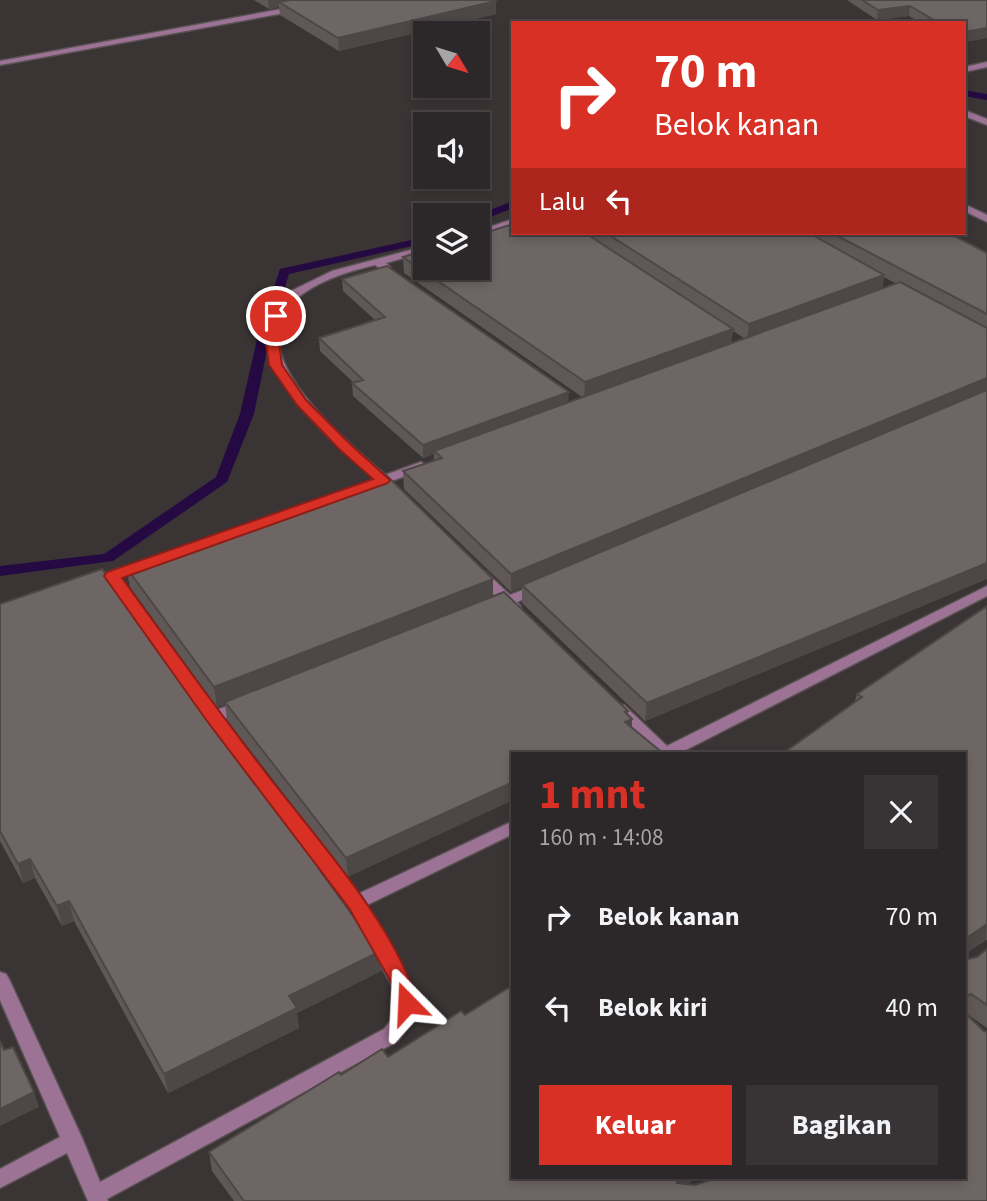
<!DOCTYPE html>
<html lang="id">
<meta charset="utf-8">
<style>
:root{--surface:#2c2728;--page:#383334;--text:#f1f3f6;--muted:#a6a5a8;--line:#484445;--accent:#d93025}
body{margin:0;font-family:"Source Sans 3",sans-serif;background:var(--page);color:var(--text);height:100vh;display:flex;flex-direction:column;font-size:26px;white-space:nowrap}
*{box-sizing:border-box;margin:0}
p{font-size:23px;color:var(--muted)}
.icon{flex:none;width:38px;height:38px;fill:none;stroke:currentColor;stroke-width:2;stroke-linecap:round;stroke-linejoin:round}
.map{position:relative;flex:1;overflow:hidden}
.drawer{position:absolute;left:511px;top:752px;width:455px;height:427px;display:flex;flex-direction:column;background:var(--surface);border-radius:0px;box-shadow:0 4px 10px #0003,0 0 0 2px var(--line)}
.drawer>*{flex:none}
.guide{position:absolute;left:511px;top:21px;width:455px;height:214px;border-radius:0px;box-shadow:0 4px 10px #0003,0 0 0 2px var(--line);background:#d93025;color:#fff;overflow:hidden}
.needle{width:46px;rotate:128deg}
.fabs{position:absolute;left:413px;top:21px;display:grid;gap:14px}
.fabs a{display:grid;place-items:center;width:77px;height:77px;border-radius:0px;background:var(--surface);box-shadow:0 4px 10px #0003,0 0 0 2px var(--line);font-size:35px}
.pin{position:absolute;display:grid;place-items:center;width:60px;height:60px;color:#fff;margin:-30px;border:4px solid #fff;border-radius:50%;box-shadow:0 2px 7px #0007}
.me{position:absolute;width:77px;margin:-38px;rotate:339deg;stroke-linejoin:round;filter:drop-shadow(0 0 5px #0008)}
.turn{display:flex;align-items:center;gap:24px;height:147px;padding:0 28px;font-size:32px}
.turn .icon{width:91px;height:91px;stroke-width:2.5}
.turn b{display:block;font-size:49px;line-height:60px}
.then{display:flex;align-items:center;height:66px;padding:0 28px;background:#0003;gap:14px;font-size:26px}
.round{display:grid;place-items:center;flex:none;width:74px;height:74px;border-radius:0px;background:var(--page)}
.head{display:flex;align-items:center;justify-content:space-between;height:119px;padding:0 28px}
h1{font-size:42px;font-weight:700;line-height:52px;color:var(--accent)}
.action{display:flex;gap:14px;margin-top:auto;padding:14px 28px}
.action a{flex:1;height:80px;border-radius:0px;background:var(--accent);color:#fff;font-size:28px;font-weight:700;line-height:80px;text-align:center}
.action a+a{background:var(--page);color:var(--text)}
ul{padding:0;list-style:none}
li{display:flex;align-items:center;gap:21px;height:91px;padding:0 28px}
li div{flex:1}
li b{display:block;font-size:26px}
li em{font-style:normal}
.map>svg:first-child{display:block}
.lines{fill:none;stroke-linecap:round;stroke-linejoin:round}
.stream{fill:#250942;fill-rule:evenodd}
.minor-casing{stroke:#585152;stroke-width:3}
.tertiary-casing{stroke:#585152;stroke-width:3}
.minor{fill:#9d7395;fill-rule:evenodd}
.tertiary{fill:#9d7395;fill-rule:evenodd}
.wall{fill:#5f5856;fill-rule:evenodd}
.shaded-wall{fill:#4d4746}
.building{fill:#6e6664;stroke:#4d4746;stroke-width:2}
.route{fill:#d93025;stroke:#8d1f18;stroke-width:2}
</style>
<div class="map">
<svg width="987" height="1201" viewBox="0 0 987 1201">
<rect width="100%" height="100%" fill="#3b3435"/>
<g class="lines">
<path class="stream" d="M 964,90 L 987,94 L 987,100 L 964,96 Z
M 513,201 L 513,208 L 478,222 L 477,215 Z
M 425,237 L 425,243 L 289,274 L 270,335 L 254,414 L 227,482 L 113,561 L 0,576 L 0,566 L 104,554 L 216,477 L 240,414 L 258,335 L 280,269 Z"/>
<g class="minor-casing">
<path id="minor" d="M 987,62 L 987,67 L 964,72 L 964,67 Z
M 964,110 L 987,119 L 987,125 L 964,116 Z
M 964,204 L 987,215 L 987,222 L 964,211 Z
M 513,219 L 513,225 L 478,237 L 478,231 Z
M 425,246 L 425,252 L 386,263 L 390,267 L 389,269 L 381,269 L 375,265 C 199,306 301,403 385,475 L 421,462 L 427,466 L 425,469 L 383,484 L 379,483 L 326,435 L 300,407 L 278,375 L 267,346 L 269,318 L 291,291 L 332,271 Z
M 142,561 L 149,565 L 147,568 L 120,577 L 216,710 L 242,701 L 247,702 L 250,706 L 247,710 L 223,719 L 358,894 L 513,821 L 513,834 L 365,906 L 414,993 L 416,1013 L 398,1041 L 107,1199 L 108,1201 L 88,1201 L 67,1153 L 0,1188 L 0,1169 L 60,1137 L 0,1000 L 0,972 L 6,974 L 9,979 L 83,1140 L 100,1182 L 384,1029 L 398,1011 L 396,993 L 349,908 L 208,721 L 109,581 L 96,585 L 89,581 L 91,578 Z
M 481,571 L 486,572 L 510,595 L 538,584 L 545,588 L 543,591 L 517,602 L 521,607 L 519,610 L 514,611 L 506,607 L 495,610 L 490,609 L 488,606 L 498,599 L 474,575 Z
M 987,586 L 987,596 L 678,754 L 656,754 L 611,709 L 614,705 L 624,705 L 667,746 Z"/>
</g>
<g class="tertiary-casing">
<path id="tertiary" d="M 298,6 L 302,8 L 301,10 L 0,65 L 0,61 Z"/>
</g>
<use href="#minor" class="minor"/>
<use href="#tertiary" class="tertiary"/>
</g>
<path class="wall" d="M 254,0 L 495,0 L 496,14 L 339,51 L 280,15 L 279,7 L 269,9 Z
M 847,0 L 987,0 L 987,38 L 964,42 L 964,23 L 921,23 L 909,16 L 877,20 Z
M 513,233 L 949,233 L 987,253 L 987,579 L 645,721 L 522,603 L 522,587 L 511,592 L 404,489 L 403,471 L 434,461 L 434,454 L 423,458 L 353,396 L 352,383 L 354,383 L 320,351 L 319,338 L 375,320 L 343,291 L 342,279 L 568,402 L 582,397 L 404,273 L 403,257 ZM 884,277 L 893,282 L 896,283 L 882,288 ZM 733,331 L 744,338 L 731,343 Z
M 126,567 L 493,596 L 628,711 L 628,714 L 632,719 L 632,727 L 513,754 L 348,877 L 227,720 L 225,704 L 217,707 L 130,587 Z
M 0,604 L 328,882 L 379,952 L 381,971 L 297,1013 L 299,1028 L 168,1093 L 74,921 L 62,926 L 35,878 L 23,883 L 0,841 Z
M 987,606 L 987,940 L 986,940 L 968,952 L 968,959 L 977,957 L 987,949 L 987,1028 L 967,1014 L 987,1201 L 234,1201 L 212,1171 L 209,1152 L 341,1075 L 388,1057 L 465,1015 L 696,1178 L 688,1184 L 964,1178 L 855,701 L 857,694 Z"/>
<path class="shaded-wall" d="M 268,0 L 316,0 L 279,2 L 279,7 L 269,9 Z
M 496,1 L 496,14 L 339,51 L 338,38 Z
M 910,6 L 909,16 L 877,20 L 878,10 Z
M 987,28 L 987,38 L 964,42 L 964,32 Z
M 884,275 L 882,291 L 747,340 L 749,324 Z
M 733,329 L 731,345 L 584,399 L 585,382 Z
M 987,378 L 987,393 L 522,585 L 522,587 L 511,592 L 511,574 Z
M 569,392 L 568,405 L 434,451 L 434,454 L 423,458 L 423,445 Z
M 987,563 L 987,579 L 645,721 L 647,703 Z
M 493,579 L 493,599 L 225,702 L 225,704 L 217,707 L 214,687 Z
M 628,711 L 627,721 L 632,719 L 631,737 L 624,740 L 625,712 Z
M 513,782 L 513,800 L 348,877 L 346,858 Z
M 30,859 L 35,878 L 23,883 L 18,864 Z
M 327,866 L 329,886 L 319,869 Z
M 69,901 L 74,921 L 62,926 L 57,906 Z
M 987,924 L 986,940 L 964,955 L 968,937 Z
M 379,952 L 381,971 L 297,1013 L 299,1028 L 168,1093 L 164,1074 L 289,996 Z
M 34,1092 L 39,1107 L 0,1126 L 0,1109 Z
M 679,1178 L 696,1178 L 678,1192 L 677,1183 Z"/>
<path class="building" d="M 290,0 L 495,0 L 496,1 L 338,38 L 279,2 Z
M 862,0 L 987,0 L 987,28 L 964,32 L 964,23 L 939,23 L 910,6 L 878,10 Z
M 513,224 L 513,233 L 585,233 L 733,329 L 585,382 L 403,257 L 425,250 L 425,268 L 478,268 L 478,235 Z
M 606,233 L 809,233 L 884,275 L 749,324 Z
M 832,233 L 949,233 L 987,253 L 987,314 Z
M 387,266 L 569,392 L 423,445 L 352,383 L 363,380 L 319,338 L 385,317 L 342,279 Z
M 900,282 L 987,328 L 987,378 L 511,574 L 403,471 L 442,458 L 434,451 Z
M 987,390 L 987,563 L 647,703 L 522,585 Z
M 386,475 L 493,579 L 214,687 L 126,567 Z
M 102,569 L 107,575 L 110,574 L 203,703 L 327,866 L 319,869 L 379,952 L 289,996 L 297,1008 L 164,1074 L 69,901 L 57,906 L 30,859 L 18,864 L 0,831 L 0,604 Z
M 504,592 L 628,711 L 625,712 L 632,719 L 625,722 L 664,754 L 513,754 L 513,782 L 346,858 L 225,702 Z
M 987,606 L 987,924 L 968,937 L 968,959 L 977,957 L 987,949 L 987,1005 L 971,994 L 967,996 L 967,1015 L 984,1031 L 987,1032 L 987,1201 L 244,1201 L 209,1152 L 339,1072 L 341,1075 L 382,1049 L 388,1057 L 461,1011 L 465,1015 L 513,985 L 513,1178 L 679,1178 L 677,1183 L 695,1185 L 716,1178 L 964,1178 L 964,754 L 782,754 L 862,697 L 857,694 Z
M 0,1041 L 4,1050 L 13,1047 L 34,1092 L 0,1109 Z"/>
<path class="route" d="M 276,313 L 282,316 L 278,335 L 282,365 L 306,400 L 349,443 L 390,480 L 388,483 L 122,578 C 171,646 221,715 273,782 C 323,846 394,925 418,1003 L 415,1009 L 407,1011 L 400,1009 L 391,982 L 349,908 L 207,721 L 104,576 L 107,572 L 373,479 L 339,449 L 297,405 L 269,365 L 265,335 L 270,316 Z"/>
</svg>
<div class="fabs">
<a><svg class="needle" viewBox="-14 -14 28 28"><path d="M0-13l5 13h-10z" fill="#e53935"/><path d="M0 13l5-13h-10z" fill="#a6a5a8"/></svg></a>
<a><svg class="icon" aria-label="sound" viewBox="0 0 24 24"><path d="M4 9h4l5-4v14l-5-4H4zM17 9q2 3 0 6"/></svg></a>
<a><svg class="icon" aria-label="layers" viewBox="0 0 24 24"><path d="M12 4l9 5-9 5-9-5zM3 14l9 5 9-5"/></svg></a>
</div>
<div class="pin" style="left:276px;top:316px;background:#d93025"><svg class="icon" aria-label="arrive" viewBox="0 0 24 24"><path d="M6 21V4h12l-3 4 3 4H6"/></svg></div>
<svg class="me" style="left:407px;top:1003px" viewBox="-20 -20 40 40"><path d="M0-17L14 15 0 8-14 15z" fill="#d93025" stroke="#fff" stroke-width="4"/></svg>
<div class="guide">
<div class="turn"><svg class="icon" aria-label="right" viewBox="0 0 24 24"><path d="M7 20v-9h11M14 6l5 5-5 5"/></svg><div><b>70 m</b>Belok kanan</div></div>
<div class="then">Lalu<svg class="icon" aria-label="left" viewBox="0 0 24 24"><path d="M17 20v-9H6M10 6l-5 5 5 5"/></svg></div>
</div>
<section class="drawer">
<div class="head"><div><h1>1 mnt</h1><p>160 m · 14:08</p></div><a class="round"><svg class="icon" aria-label="close" viewBox="0 0 24 24"><path d="M6 6l12 12M18 6L6 18"/></svg></a></div>
<ul>
<li><svg class="icon" aria-label="right" viewBox="0 0 24 24"><path d="M7 20v-9h11M14 6l5 5-5 5"/></svg><div><b>Belok kanan</b></div><em>70 m</em></li>
<li><svg class="icon" aria-label="left" viewBox="0 0 24 24"><path d="M17 20v-9H6M10 6l-5 5 5 5"/></svg><div><b>Belok kiri</b></div><em>40 m</em></li>
</ul>
<div class="action"><a>Keluar</a><a>Bagikan</a></div>
</section>
</div>
